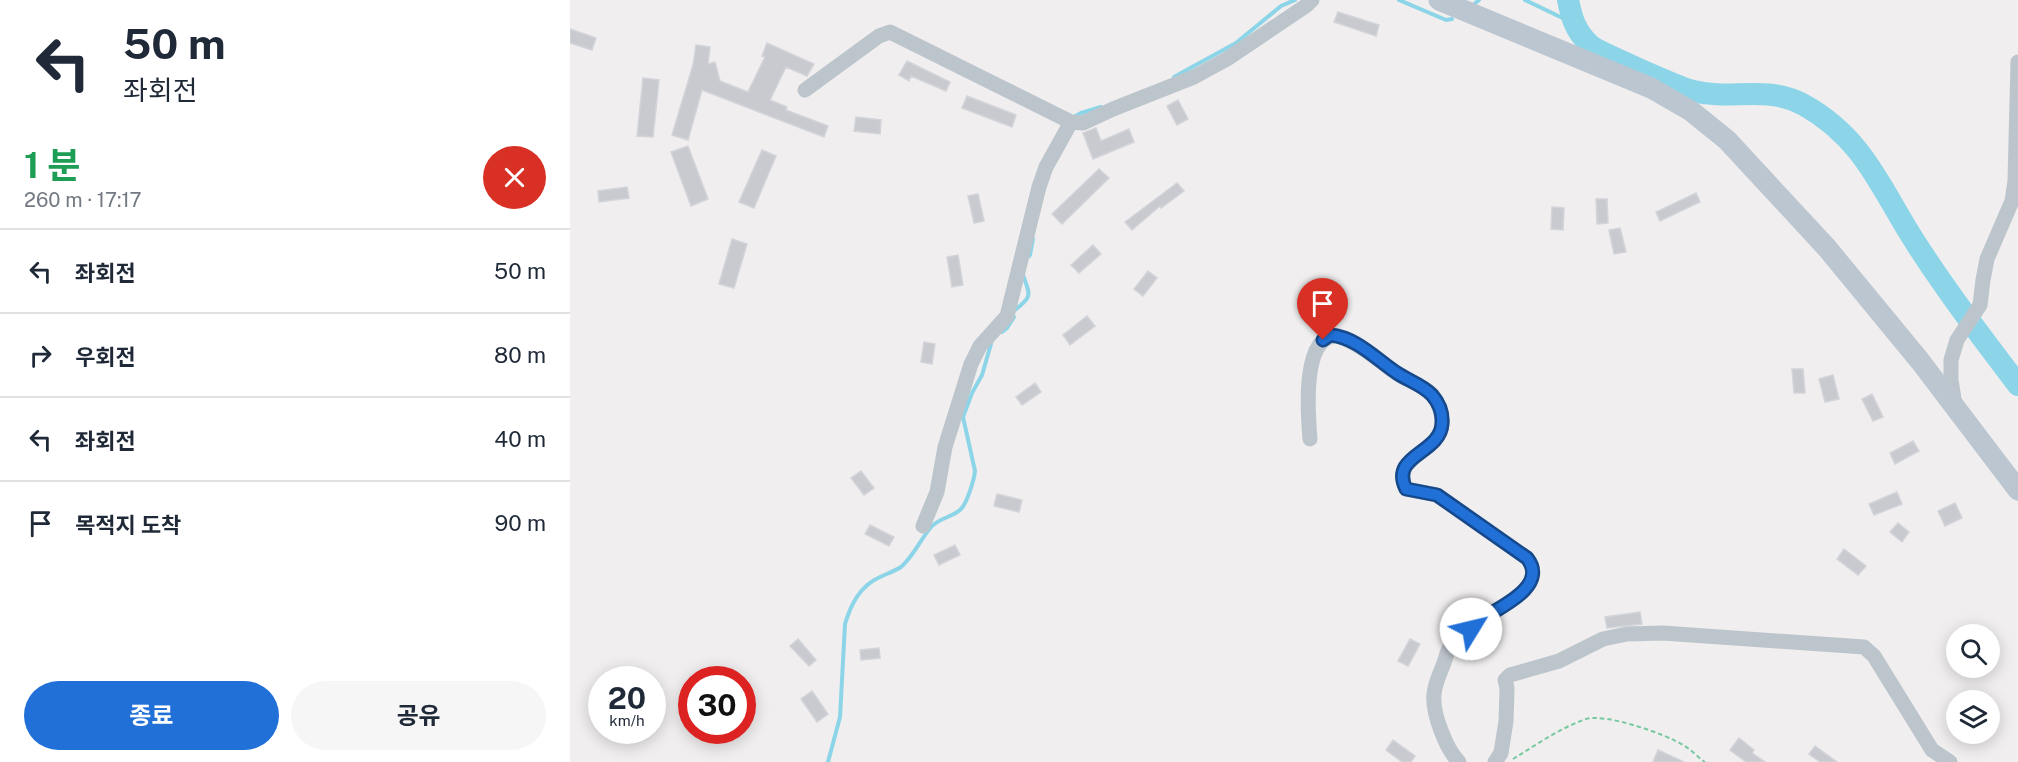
<!DOCTYPE html>
<html lang="ko">
<meta charset="utf-8">
<style>
:root{--surface:#fff;--page:#f6f6f7;--text:#1f2937;--muted:#747a83;--line:#e0e1e3;--accent:#2070d8}
body{margin:0;font-family:"Public Sans","Noto Sans KR",sans-serif;background:var(--page);color:var(--text);height:100vh;display:flex;flex-direction:column;font-size:22px;white-space:nowrap}
*{box-sizing:border-box;margin:0}
p{font-size:20px;color:var(--muted)}
.icon{flex:none;width:33px;height:33px;fill:none;stroke:currentColor;stroke-width:2;stroke-linecap:round;stroke-linejoin:round}
.map{position:relative;flex:1;overflow:hidden}
.details{display:flex;flex-direction:column;background:var(--surface);width:570px}
.details>*{flex:none}
.banner{background:#fff;color:var(--text);overflow:hidden}
.fabs{position:absolute;left:1376px;top:624px;display:grid;gap:12px}
.fabs a{display:grid;place-items:center;width:54px;height:54px;border-radius:50%;background:var(--surface);box-shadow:0 3px 15px #0003;font-size:30px}
.speed{position:absolute;left:18px;top:666px;display:flex;gap:12px;font-size:30px;font-weight:700;text-align:center}
.speed>*{display:grid;place-content:center;width:78px;height:78px;border-radius:50%;background:var(--surface);box-shadow:0 3px 15px #0003;line-height:1}
.speed small{font-size:15px;font-weight:400}
.speed .limit{border:9px solid #d22;background:#fff;color:#111}
.pin{position:absolute;display:grid;place-items:center;width:51px;height:51px;color:#fff;margin:-62px -26px;border-radius:50% 50% 50% 0;rotate:-45deg;box-shadow:0 0 6px #0007}
.pin .icon{rotate:45deg}
.me{position:absolute;width:66px;margin:-33px;rotate:54deg;stroke-linejoin:round;filter:drop-shadow(0 0 4px #0008)}
.turn{display:flex;align-items:center;gap:21px;height:126px;padding:0 24px;font-size:27px}
.turn .icon{width:78px;height:78px;stroke-width:2.5}
.turn b{display:block;font-size:42px;line-height:51px}
.round{display:grid;place-items:center;flex:none;width:63px;height:63px;border-radius:32px;background:var(--page)}
.summary{display:flex;align-items:center;justify-content:space-between;height:102px;padding:0 24px}
h1{font-size:36px;font-weight:700;line-height:45px;color:#1e9e55}
.button{display:flex;gap:12px;margin-top:auto;padding:12px 24px}
.button a{flex:1;height:69px;border-radius:36px;background:var(--accent);color:#fff;font-size:24px;font-weight:700;line-height:69px;text-align:center}
.button a+a{background:var(--page);color:var(--text)}
ul{padding:0;list-style:none}
li{display:flex;align-items:center;gap:18px;height:84px;padding:0 24px;border-top:2px solid var(--line)}
li div{flex:1}
li b{display:block;font-size:22px}
li em{font-style:normal}
main{display:flex;flex:1;min-height:0}
.map>svg:first-child{display:block}
.lines{fill:none;stroke-linecap:round;stroke-linejoin:round}
.stream{stroke:#8cd5e8;stroke-width:4}
.river{stroke:#8cd5e8;stroke-width:22}
.building{fill:#c8cad0;stroke:#d2d4d9;stroke-width:1.5}
.path{stroke:#77c9a1;stroke-width:2;stroke-dasharray:4.5 3;stroke-linecap:butt}
.street{stroke:#bdc5cc;stroke-width:15}
.secondary{stroke:#bcc6d1;stroke-width:21}
.route-casing{stroke:#15498c;stroke-width:15}
.route{stroke:#2070d8;stroke-width:10}
</style>
<main>
<section class="details">
<div class="banner">
<div class="turn"><svg class="icon" aria-label="left" viewBox="0 0 24 24"><path d="M17 20v-9H6M10 6l-5 5 5 5"/></svg><div><b>50 m</b>좌회전</div></div>
</div>
<div class="summary"><div><h1>1 분</h1><p>260 m · 17:17</p></div><a class="round" style="background:#d93025;color:#fff"><svg class="icon" aria-label="close" viewBox="0 0 24 24"><path d="M6 6l12 12M18 6L6 18"/></svg></a></div>
<ul>
<li><svg class="icon" aria-label="left" viewBox="0 0 24 24"><path d="M17 20v-9H6M10 6l-5 5 5 5"/></svg><div><b>좌회전</b></div><em>50 m</em></li>
<li><svg class="icon" aria-label="right" viewBox="0 0 24 24"><path d="M7 20v-9h11M14 6l5 5-5 5"/></svg><div><b>우회전</b></div><em>80 m</em></li>
<li><svg class="icon" aria-label="left" viewBox="0 0 24 24"><path d="M17 20v-9H6M10 6l-5 5 5 5"/></svg><div><b>좌회전</b></div><em>40 m</em></li>
<li><svg class="icon" aria-label="arrive" viewBox="0 0 24 24"><path d="M6 21V4h12l-3 4 3 4H6"/></svg><div><b>목적지 도착</b></div><em>90 m</em></li>
</ul>
<div class="button"><a>종료</a><a>공유</a></div>
</section>
<div class="map">
<svg width="1448" height="762" viewBox="0 0 1448 762">
<rect width="100%" height="100%" fill="#f0eeee"/>
<g class="lines">
<path class="stream" d="M 829,0 L 876,20 L 882,19
M 955,0 L 1003,23
M 901,7 L 909,0
M 604,77 L 666,43 L 711,6 L 725,0
M 504,117 L 511,113 L 531,107
M 458,257 L 460,255 L 463,239
M 445,310 C 463,296 460,295 453,275
M 432,332 L 437,328 L 444,317
M 258,762 L 270,717 L 275,624 C 281,604 290,586 310,577 C 316,574 325,571 331,567 C 344,556 351,538 362,526 C 370,518 382,517 390,510 C 397,504 404,480 405,471 L 393,417 L 402,393 L 412,375 L 421,344"/>
<path class="river" d="M 998,0 C 1002,19 1005,30 1019,44 C 1025,51 1111,88 1123,91 C 1161,101 1195,84 1234,105 C 1295,139 1311,190 1347,245 C 1378,293 1413,339 1448,385"/>
</g>
<path class="building" d="M 768,12 L 809,25 L 806,36 L 764,22 Z
M 0,29 L 26,38 L 22,50 L 0,43 Z
M 197,43 L 244,64 L 237,76 L 216,67 L 200,100 L 217,107 L 216,110 L 258,126 L 254,137 L 132,90 L 118,140 L 102,135 L 123,65 L 126,45 L 140,47 L 138,64 L 145,62 L 150,81 L 178,92 L 195,57 L 192,56 Z
M 337,61 L 380,82 L 376,91 L 341,76 L 339,81 L 329,75 Z
M 73,78 L 89,80 L 83,137 L 67,136 Z
M 397,96 L 446,115 L 442,127 L 392,108 Z
M 608,100 L 618,119 L 607,125 L 597,106 Z
M 286,117 L 311,120 L 310,134 L 284,131 Z
M 526,128 L 531,141 L 559,129 L 564,142 L 523,159 L 513,133 Z
M 118,146 L 138,199 L 121,206 L 101,152 Z
M 192,150 L 206,156 L 184,208 L 169,202 Z
M 529,169 L 539,178 L 492,224 L 482,214 Z
M 607,183 L 614,191 L 591,208 L 590,206 L 562,230 L 555,222 Z
M 57,187 L 59,198 L 29,202 L 28,191 Z
M 1126,193 L 1130,202 L 1090,221 L 1086,212 Z
M 408,194 L 414,221 L 404,223 L 398,196 Z
M 1026,199 L 1037,199 L 1038,223 L 1027,224 Z
M 982,207 L 994,208 L 993,230 L 981,229 Z
M 1050,228 L 1056,252 L 1044,254 L 1039,230 Z
M 162,239 L 177,244 L 164,288 L 149,284 Z
M 523,245 L 531,254 L 509,273 L 501,265 Z
M 388,255 L 393,285 L 382,287 L 377,257 Z
M 578,271 L 587,278 L 573,296 L 564,289 Z
M 517,316 L 525,326 L 500,345 L 493,335 Z
M 354,342 L 365,344 L 362,364 L 351,362 Z
M 1222,369 L 1233,369 L 1235,393 L 1224,393 Z
M 1263,375 L 1269,399 L 1255,402 L 1249,379 Z
M 465,383 L 471,392 L 452,405 L 446,397 Z
M 1302,394 L 1313,417 L 1303,421 L 1292,399 Z
M 1343,441 L 1349,451 L 1325,464 L 1320,453 Z
M 291,471 L 304,488 L 294,495 L 281,478 Z
M 1327,492 L 1332,504 L 1304,515 L 1299,504 Z
M 427,494 L 452,500 L 449,512 L 424,506 Z
M 1385,503 L 1392,518 L 1375,526 L 1368,511 Z
M 1328,523 L 1339,532 L 1332,542 L 1320,532 Z
M 300,525 L 324,537 L 319,546 L 295,534 Z
M 385,545 L 390,555 L 369,565 L 364,555 Z
M 1274,549 L 1296,566 L 1288,575 L 1267,559 Z
M 1070,612 L 1072,624 L 1037,628 L 1035,617 Z
M 228,639 L 246,660 L 239,666 L 220,646 Z
M 840,639 L 850,644 L 838,666 L 828,661 Z
M 309,648 L 310,658 L 291,660 L 290,650 Z
M 242,691 L 258,714 L 247,722 L 231,699 Z
M 1169,738 L 1184,750 L 1182,753 L 1195,762 L 1176,762 L 1160,750 Z
M 823,740 L 845,756 L 841,762 L 832,762 L 816,750 Z
M 1245,746 L 1267,762 L 1250,762 L 1239,754 Z
M 1088,750 L 1114,762 L 1083,762 Z"/>
<g class="lines">
<path class="path" d="M 943,759 C 966,745 990,728 1016,719 C 1035,713 1096,734 1113,745 C 1121,749 1127,757 1135,762"/>
<path class="street" d="M 235,90 L 309,36 L 320,32 L 501,122 L 513,123 L 543,109 L 624,77 L 657,59 L 737,5 L 742,0
M 1385,405 L 1381,380 L 1381,360 L 1387,340 L 1410,305 L 1413,280 L 1417,259 L 1442,201 L 1445,181 L 1448,62
M 740,439 C 738,415 731,333 768,336 C 790,344 807,359 826,373 C 836,379 848,384 858,391 C 864,395 868,403 870,410 C 884,455 818,450 836,489 L 867,495 L 957,558 C 977,584 938,603 920,614 C 911,619 889,635 883,642 C 878,648 876,656 874,663 C 870,673 865,683 864,694 C 862,713 876,749 889,762
M 353,526 L 367,492 L 375,447 L 401,364 L 410,346 L 437,316 L 469,187 L 476,167 L 501,122
M 925,762 L 931,753 L 936,721 L 937,688 L 935,680 L 940,675 L 989,661 L 1033,639 L 1057,634 L 1093,633 L 1294,647 L 1304,656 L 1362,750 L 1380,762"/>
<path class="secondary" d="M 869,0 L 1081,88 L 1121,111 L 1157,140 L 1257,248 L 1350,361 L 1448,490"/>
</g>
<g class="lines">
<g class="route-casing">
<path id="route" d="M 753,340 L 760,335 C 786,337 806,359 827,373 C 837,380 853,385 862,395 C 869,403 873,413 872,424 C 870,454 819,455 836,489 L 867,495 L 957,558 C 977,583 939,603 920,614 C 913,618 907,624 901,629"/>
</g>
<use href="#route" class="route"/>
</g>
</svg>
<div class="fabs">
<a><svg class="icon" aria-label="search" viewBox="0 0 24 24"><circle cx="10" cy="10" r="6"/><path d="M15 15l6 6"/></svg></a>
<a><svg class="icon" aria-label="layers" viewBox="0 0 24 24"><path d="M12 4l9 5-9 5-9-5zM3 14l9 5 9-5"/></svg></a>
</div>
<div class="speed"><div>20<small>km/h</small></div><div class="limit">30</div></div>
<div class="pin" style="left:753px;top:340px;background:#d93025"><svg class="icon" aria-label="arrive" viewBox="0 0 24 24"><path d="M6 21V4h12l-3 4 3 4H6"/></svg></div>
<svg class="me" style="left:901px;top:629px" viewBox="-20 -20 40 40"><circle r="19" fill="#fff"/><path d="M0-13L10 11 0 6-10 11z" fill="#2070d8"/></svg>
</div>
</main>
